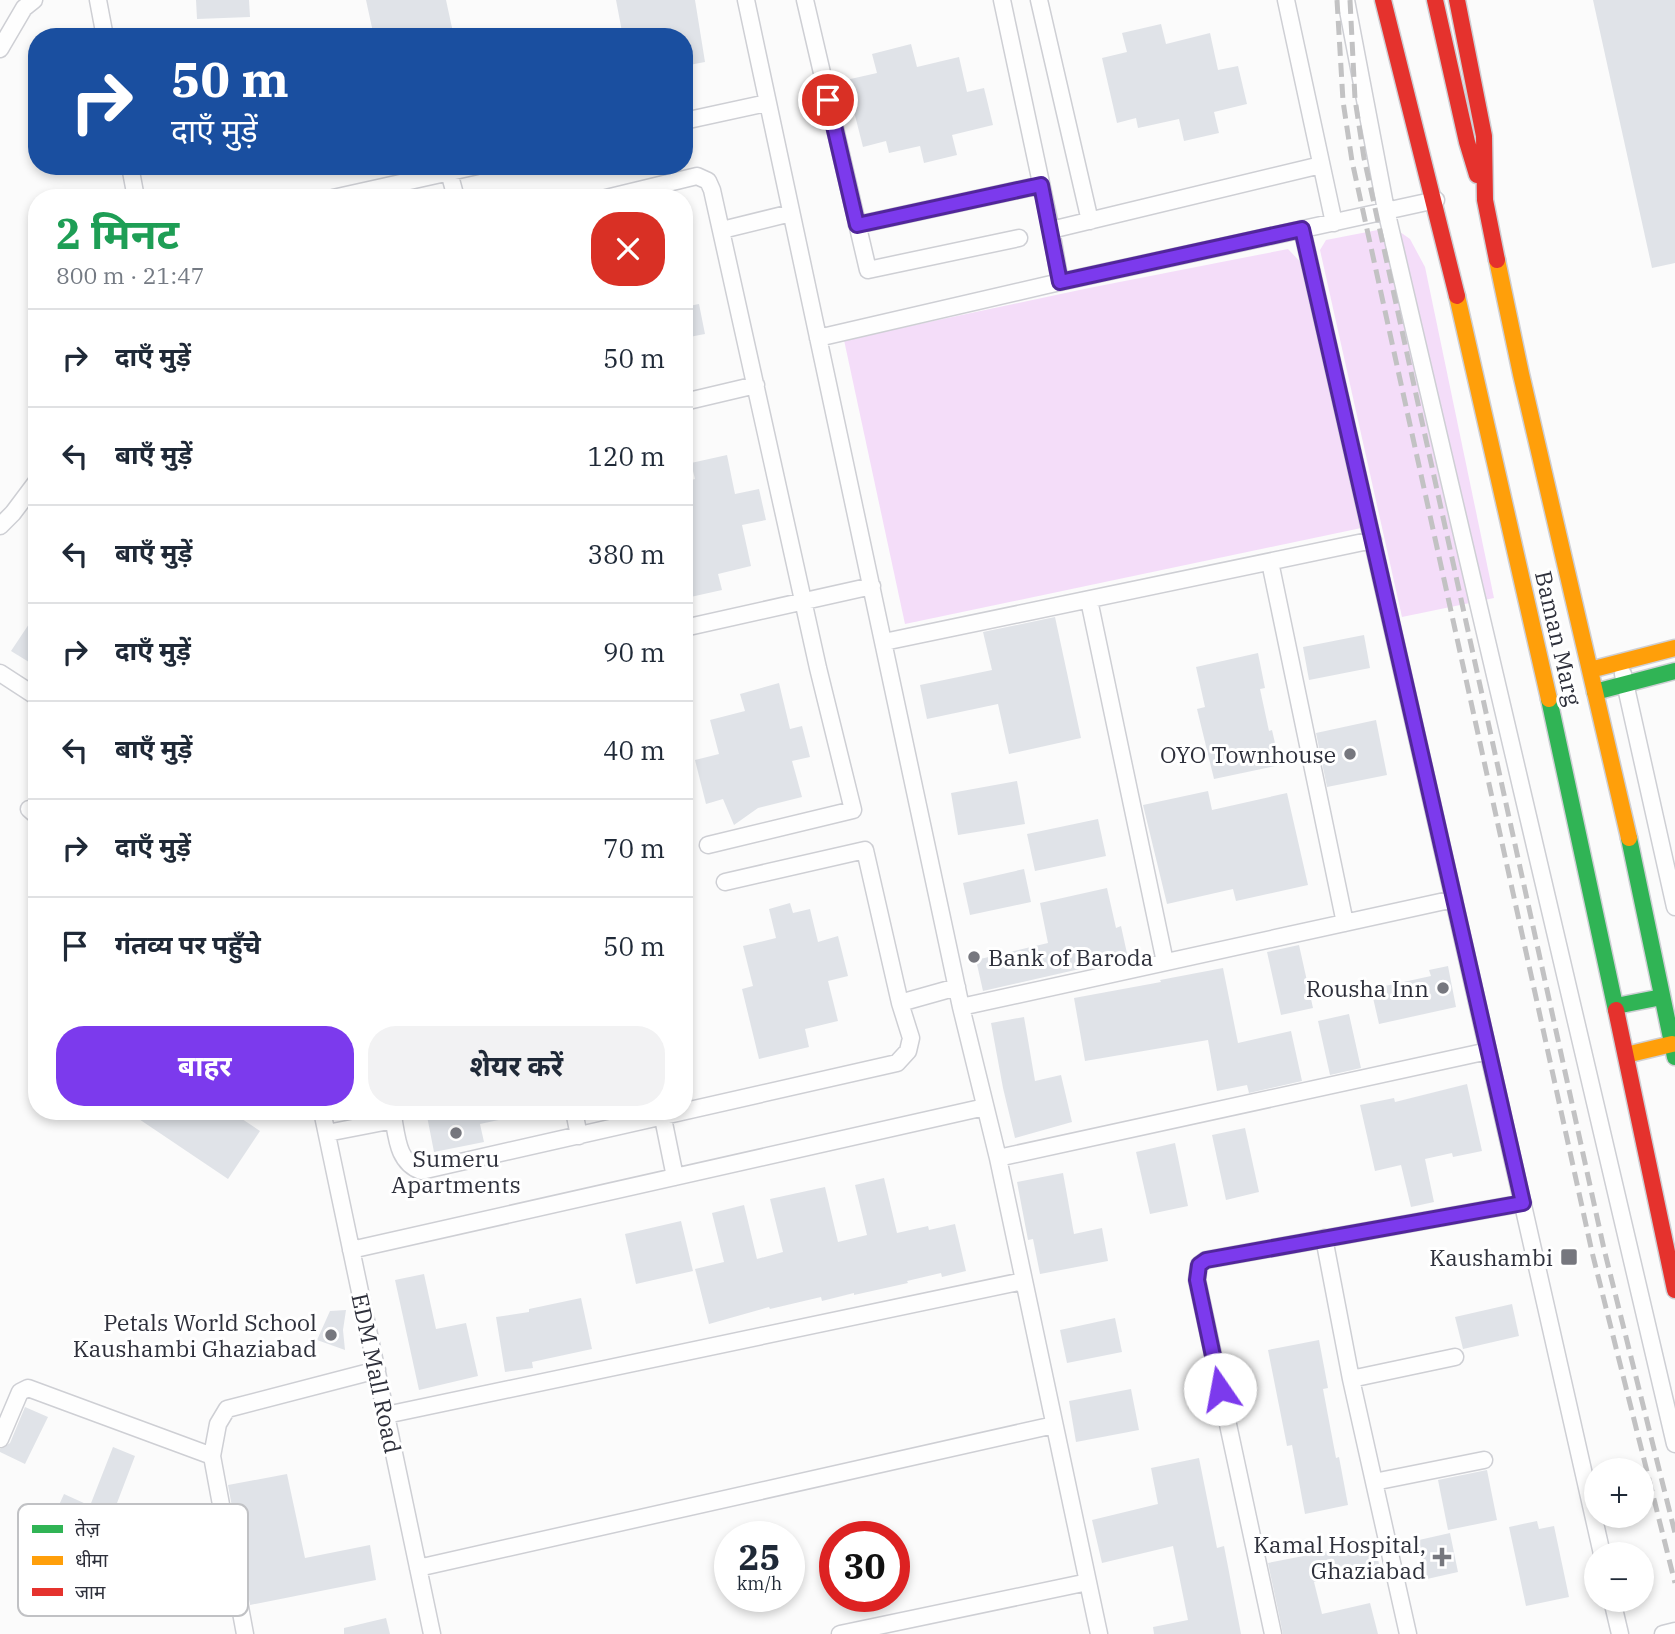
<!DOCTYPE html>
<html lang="hi">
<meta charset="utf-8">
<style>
:root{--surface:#fff;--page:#f2f2f3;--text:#1f2937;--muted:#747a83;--line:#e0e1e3;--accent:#7c3aed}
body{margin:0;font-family:"IBM Plex Serif","Noto Sans Devanagari",serif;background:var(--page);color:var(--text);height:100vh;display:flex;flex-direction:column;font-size:26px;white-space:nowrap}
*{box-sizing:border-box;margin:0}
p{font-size:23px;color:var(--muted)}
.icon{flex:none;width:38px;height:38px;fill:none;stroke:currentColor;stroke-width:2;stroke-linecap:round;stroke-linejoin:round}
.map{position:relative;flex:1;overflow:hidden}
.details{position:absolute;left:28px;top:189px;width:665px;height:931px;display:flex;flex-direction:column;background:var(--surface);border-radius:28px;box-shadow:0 4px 10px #0003}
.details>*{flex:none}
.hud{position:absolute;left:28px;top:28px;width:665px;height:147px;border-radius:28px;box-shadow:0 4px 10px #0003;background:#1a4fa0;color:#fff;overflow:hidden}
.tools{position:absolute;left:1584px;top:1458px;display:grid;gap:14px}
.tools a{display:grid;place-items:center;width:70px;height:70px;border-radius:50%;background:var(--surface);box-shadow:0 4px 10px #0003;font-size:35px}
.speed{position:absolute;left:714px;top:1521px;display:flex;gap:14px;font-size:35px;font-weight:700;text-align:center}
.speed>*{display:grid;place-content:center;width:91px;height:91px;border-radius:50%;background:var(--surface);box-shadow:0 4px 10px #0003;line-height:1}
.speed small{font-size:18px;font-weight:400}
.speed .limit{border:10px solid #d22;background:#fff;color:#111}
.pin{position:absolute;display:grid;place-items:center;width:60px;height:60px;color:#fff;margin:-30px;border:4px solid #fff;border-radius:50%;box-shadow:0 2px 7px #0007}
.me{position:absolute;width:77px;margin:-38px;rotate:348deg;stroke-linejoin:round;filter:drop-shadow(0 0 5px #0008)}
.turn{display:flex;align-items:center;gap:24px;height:147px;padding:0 28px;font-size:32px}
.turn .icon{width:91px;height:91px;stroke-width:2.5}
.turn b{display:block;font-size:49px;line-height:60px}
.round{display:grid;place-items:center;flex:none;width:74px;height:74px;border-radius:28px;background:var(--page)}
.overview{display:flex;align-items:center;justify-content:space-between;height:119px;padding:0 28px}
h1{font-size:42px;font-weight:700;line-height:52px;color:#1e9e55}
.primary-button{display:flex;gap:14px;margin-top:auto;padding:14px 28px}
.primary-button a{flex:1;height:80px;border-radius:28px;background:var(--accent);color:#fff;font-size:28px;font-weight:700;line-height:80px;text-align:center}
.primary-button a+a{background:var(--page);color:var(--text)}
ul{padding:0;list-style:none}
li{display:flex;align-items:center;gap:21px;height:98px;padding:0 28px;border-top:2px solid var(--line)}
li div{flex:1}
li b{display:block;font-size:26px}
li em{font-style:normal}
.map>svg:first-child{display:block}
.green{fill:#f4ddf9}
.building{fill:#e0e3e8}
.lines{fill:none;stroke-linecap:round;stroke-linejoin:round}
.street-casing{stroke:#cecfd4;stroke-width:19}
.fast-casing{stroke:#cecfd4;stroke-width:19}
.slow-casing{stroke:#cecfd4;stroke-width:19}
.jam-casing{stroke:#cecfd4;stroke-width:19}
.street{stroke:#fefefe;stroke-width:16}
.fast{stroke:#30b455;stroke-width:16}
.slow{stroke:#ff9f0a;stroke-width:16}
.jam{stroke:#e5322d;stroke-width:16}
.rail{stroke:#c2c2c3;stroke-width:5;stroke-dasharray:14 7;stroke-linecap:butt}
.route-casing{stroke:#51269a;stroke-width:18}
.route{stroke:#7c3aed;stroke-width:12}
.poi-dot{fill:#76777e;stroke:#fff;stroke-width:2.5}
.labels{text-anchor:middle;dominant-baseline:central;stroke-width:6;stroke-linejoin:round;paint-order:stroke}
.street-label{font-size:23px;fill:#2e303b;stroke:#fff}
.poi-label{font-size:23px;fill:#2e303b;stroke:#fff;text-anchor:end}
.key{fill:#fff;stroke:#c0c1c4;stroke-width:2}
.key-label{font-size:19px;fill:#2e303b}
</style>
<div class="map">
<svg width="1675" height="1634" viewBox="0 0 1675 1634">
<rect width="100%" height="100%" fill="#fbfbfb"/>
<path class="green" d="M 1393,227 L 1410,239 L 1425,267 L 1494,598 L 1402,617 L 1320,250 L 1326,240 Z
M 1288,249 L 1309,271 L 1366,527 L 905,624 L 844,340 L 1089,288 Z"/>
<path class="building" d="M 196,0 L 249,0 L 250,17 L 197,19 Z
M 366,0 L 446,0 L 454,37 L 374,37 Z
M 616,0 L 695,0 L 705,62 L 684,66 L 684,37 L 623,37 Z
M 1593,0 L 1675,0 L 1675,263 L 1652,268 Z
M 1161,24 L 1166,44 L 1210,33 L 1218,70 L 1238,66 L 1247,104 L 1214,112 L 1219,133 L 1184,141 L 1179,119 L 1138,128 L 1136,118 L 1117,123 L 1102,58 L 1127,52 L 1122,33 Z
M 911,44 L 917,67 L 959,57 L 967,92 L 984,88 L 993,125 L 952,135 L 957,155 L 924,163 L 920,146 L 889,153 L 886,141 L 863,147 L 846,80 L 877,73 L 872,54 Z
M 699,304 L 705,334 L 684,338 L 684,307 Z
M 727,455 L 735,494 L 759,489 L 766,520 L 742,525 L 751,566 L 718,574 L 722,590 L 686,598 L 684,589 L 684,482 L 695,479 L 691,463 Z
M 37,612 L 37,667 L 11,651 Z
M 1055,617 L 1081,738 L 1009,754 L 998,704 L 927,719 L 920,685 L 992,670 L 983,632 Z
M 1364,635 L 1370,668 L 1309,680 L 1303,647 Z
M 1258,653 L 1265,688 L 1260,689 L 1269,731 L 1272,730 L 1280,765 L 1214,779 L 1197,709 L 1205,707 L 1196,667 Z
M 779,683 L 790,729 L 802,726 L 810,757 L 792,761 L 802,797 L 758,808 L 734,825 L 723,799 L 706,804 L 695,760 L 719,754 L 710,720 L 745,711 L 740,694 Z
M 1376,720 L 1387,775 L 1327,787 L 1316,733 Z
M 1017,781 L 1025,824 L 958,835 L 951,793 Z
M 1208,791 L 1212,810 L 1287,793 L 1308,885 L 1236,901 L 1233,889 L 1167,904 L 1143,805 Z
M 1098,819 L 1106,856 L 1035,871 L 1027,834 Z
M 1024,869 L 1031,902 L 970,915 L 963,883 Z
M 1107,888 L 1116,928 L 1121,926 L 1128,958 L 983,991 L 976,960 L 1048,943 L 1040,903 Z
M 790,903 L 793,913 L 810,909 L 818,942 L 838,936 L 848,976 L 828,981 L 838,1021 L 805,1029 L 809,1047 L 759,1059 L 742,989 L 753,986 L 743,946 L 776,938 L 769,909 Z
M 1299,945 L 1313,1008 L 1281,1015 L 1267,952 Z
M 1448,966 L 1456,1007 L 1379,1024 L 1371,989 L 1431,976 L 1429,970 Z
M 1223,968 L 1238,1043 L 1291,1031 L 1302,1081 L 1249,1093 L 1247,1085 L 1217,1091 L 1208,1040 L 1085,1061 L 1074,998 L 1161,982 L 1160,980 Z
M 1349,1014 L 1361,1068 L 1330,1075 L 1318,1021 Z
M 1024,1017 L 1035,1081 L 1061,1075 L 1072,1122 L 1015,1138 L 1003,1088 L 991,1023 Z
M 1467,1084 L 1482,1151 L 1453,1157 L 1452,1153 L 1425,1159 L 1434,1202 L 1411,1207 L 1401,1165 L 1375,1171 L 1360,1105 L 1394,1098 L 1395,1102 Z
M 127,1111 L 230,1111 L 260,1131 L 228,1179 Z
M 426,1111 L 507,1111 L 508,1118 L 480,1124 L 484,1142 L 434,1152 Z
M 1245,1128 L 1259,1192 L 1226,1200 L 1212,1135 Z
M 1175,1143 L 1188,1206 L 1150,1214 L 1136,1152 Z
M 1063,1173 L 1074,1234 L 1102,1228 L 1108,1261 L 1040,1274 L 1033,1239 L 1028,1240 L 1017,1182 Z
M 884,1178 L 897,1233 L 928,1226 L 929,1230 L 955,1224 L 966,1271 L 942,1277 L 941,1273 L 907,1281 L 908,1283 L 854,1295 L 854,1293 L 822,1301 L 821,1297 L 770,1309 L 769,1307 L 709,1324 L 695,1269 L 724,1262 L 712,1213 L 744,1205 L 757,1259 L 783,1252 L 770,1199 L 825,1187 L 838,1242 L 867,1235 L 855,1185 Z
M 681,1221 L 693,1271 L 636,1284 L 625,1234 Z
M 424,1274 L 436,1329 L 466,1323 L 478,1376 L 419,1390 L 395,1280 Z
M 581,1298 L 592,1349 L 532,1362 L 533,1368 L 505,1372 L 496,1317 L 529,1312 L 529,1309 Z
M 1512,1304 L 1519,1336 L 1463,1349 L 1455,1317 Z
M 346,1310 L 343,1330 L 345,1350 L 317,1340 L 330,1311 Z
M 1115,1318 L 1122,1352 L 1067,1363 L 1060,1330 Z
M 1319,1340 L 1328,1388 L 1323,1389 L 1336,1458 L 1339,1457 L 1348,1505 L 1305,1514 L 1292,1445 L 1287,1446 L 1268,1350 Z
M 1131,1389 L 1139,1430 L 1076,1442 L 1069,1401 Z
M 25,1407 L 48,1417 L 25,1464 L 0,1452 L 0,1449 L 10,1443 Z
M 113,1447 L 135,1456 L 117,1503 L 139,1512 L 130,1534 L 86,1516 Z
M 1199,1458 L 1217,1548 L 1224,1546 L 1241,1634 L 1154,1634 L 1153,1627 L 1188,1620 L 1173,1546 L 1102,1563 L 1092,1520 L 1158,1504 L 1151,1468 Z
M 1487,1470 L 1497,1520 L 1448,1530 L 1438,1480 Z
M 287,1474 L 305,1558 L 370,1545 L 376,1580 L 250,1605 L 228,1485 Z
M 64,1494 L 86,1504 L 71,1538 L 49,1527 Z
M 1537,1521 L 1539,1529 L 1554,1526 L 1569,1597 L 1526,1606 L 1509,1527 Z
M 1450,1533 L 1458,1572 L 1427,1579 L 1419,1540 Z
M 1375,1542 L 1380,1570 L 1314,1582 L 1322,1614 L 1370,1603 L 1378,1634 L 1283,1634 L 1268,1563 Z
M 386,1618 L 390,1634 L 344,1634 L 344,1628 Z"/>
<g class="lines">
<g class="street-casing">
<path id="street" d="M 98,0 L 105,37
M 746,0 L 961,1007 L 998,1158 L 1099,1634
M 805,0 L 868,270 L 1019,238
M 1002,0 L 1051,230 L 1060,282
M 1039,0 L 1090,221
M 1286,0 L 1334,223
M 1346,0 L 1386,210 L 1675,1444
M 0,49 L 24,8 L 34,0
M 684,121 L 767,103
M 130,166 L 136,198
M 449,172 L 456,198
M 333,198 L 477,166
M 606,198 L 697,176 L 708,181 L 712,190 L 818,668 L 853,810 L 708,845
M 857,225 L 1041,185
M 1302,229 L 1602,1554
M 722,230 L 791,213
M 1051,230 L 1321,165
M 818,338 L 1060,282 L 1436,200
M 684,402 L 756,385
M 0,526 L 13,513 L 37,481
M 1270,562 L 1345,923
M 1089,600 L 1165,962
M 684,628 L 872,586
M 884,642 L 1373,540
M 0,673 L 37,697
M 1623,674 L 1675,907
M 29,809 L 37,816
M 900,1003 L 957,987
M 961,1007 L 1454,899
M 322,1111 L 432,1634
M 392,1111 C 397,1134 396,1162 421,1171 L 897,1063 L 908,1051 L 911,1038 L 900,1003 L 865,850 L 725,882
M 574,1111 L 579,1136
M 663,1118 L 675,1177
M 327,1133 L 394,1120
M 998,1158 L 1488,1051
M 1324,1238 L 1351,1379 L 1408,1634
M 351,1250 L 985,1107
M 1351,1379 L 1455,1357
M 386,1415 L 1023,1281
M 0,1439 L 20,1392 L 28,1388 L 212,1456 L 245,1634
M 212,1456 L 218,1424 L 227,1409 L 377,1370
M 1374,1482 L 1484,1460
M 418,1568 L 1054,1425
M 1612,1600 L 1620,1634
M 840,1634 L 1088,1582
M 1273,1634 L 1197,1280 L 1199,1265 L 1206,1260 L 1523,1203
M 1663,1634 L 1675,1631"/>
</g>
<g class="fast-casing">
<path id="fast" d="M 1595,692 L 1675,671
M 1549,699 L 1616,1010
M 1629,838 L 1675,1057
M 1616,1006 L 1662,997"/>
</g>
<g class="slow-casing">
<path id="slow" d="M 1497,260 L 1521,374 L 1629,838
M 1457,296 L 1549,699
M 1590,670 L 1675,648
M 1626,1055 L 1672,1044"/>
</g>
<g class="jam-casing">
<path id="jam" d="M 1383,0 L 1457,296
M 1435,0 L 1467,142 L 1477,175
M 1457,0 L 1484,136 L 1485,200 L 1497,260
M 1616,1010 L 1675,1290"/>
</g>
<use href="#street" class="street"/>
<use href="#fast" class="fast"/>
<use href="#slow" class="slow"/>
<use href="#jam" class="jam"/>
<path class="rail" d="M 1337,0 L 1343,101 L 1352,161 L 1592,1252 L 1675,1583
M 1350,0 L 1355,99 L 1364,158 L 1604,1249 L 1675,1533"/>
</g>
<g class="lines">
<g class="route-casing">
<path id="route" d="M 828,100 L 857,225 L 1041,185 L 1060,282 L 1302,229 L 1523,1203 L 1206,1260 L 1199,1265 L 1197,1280 L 1220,1389"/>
</g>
<use href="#route" class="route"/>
</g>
<g class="poi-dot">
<circle cx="1350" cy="754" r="7"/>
<circle cx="974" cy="957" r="7"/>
<circle cx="1443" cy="988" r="7"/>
<circle cx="456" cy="1133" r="7"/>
<rect x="1560" y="1248" width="18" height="18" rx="3.5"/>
<circle cx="331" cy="1335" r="7"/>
<path d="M1438.5 1546.5h7v7h7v7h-7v7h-7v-7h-7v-7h7z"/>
</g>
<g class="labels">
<g class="street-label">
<text transform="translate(1559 638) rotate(77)">Baman Marg</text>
<text transform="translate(377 1373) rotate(78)">EDM Mall Road</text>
</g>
<g class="poi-label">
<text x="1336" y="754">OYO Townhouse</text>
<text x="988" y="957" text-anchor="start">Bank of Baroda</text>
<text x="1429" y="988">Rousha Inn</text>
<text x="456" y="1158" text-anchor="middle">Sumeru<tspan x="456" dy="26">Apartments</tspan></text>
<text x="1553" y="1257">Kaushambi</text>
<text x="317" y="1322">Petals World School<tspan x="317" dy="26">Kaushambi Ghaziabad</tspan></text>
<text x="1426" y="1544">Kamal Hospital,<tspan x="1426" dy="26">Ghaziabad</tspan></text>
</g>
</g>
<rect x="18" y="1504" width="230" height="112" rx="10" class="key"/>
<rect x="32" y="1525" width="31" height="8" fill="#30b455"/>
<rect x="32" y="1556" width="31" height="9" fill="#ff9f0a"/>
<rect x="32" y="1588" width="31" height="8" fill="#e5322d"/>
<g class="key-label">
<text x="75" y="1536">तेज़</text>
<text x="75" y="1567">धीमा</text>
<text x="75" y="1599">जाम</text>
</g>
</svg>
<div class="tools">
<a>+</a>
<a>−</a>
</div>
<div class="speed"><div>25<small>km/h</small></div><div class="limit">30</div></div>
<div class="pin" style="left:828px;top:100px;background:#d93025"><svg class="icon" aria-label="arrive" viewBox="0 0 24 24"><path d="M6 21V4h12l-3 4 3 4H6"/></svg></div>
<svg class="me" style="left:1220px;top:1389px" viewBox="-20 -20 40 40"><circle r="19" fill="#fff"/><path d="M0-13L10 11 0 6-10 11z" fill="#7c3aed"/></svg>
<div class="hud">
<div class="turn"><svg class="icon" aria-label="right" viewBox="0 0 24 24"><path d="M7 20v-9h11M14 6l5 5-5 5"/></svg><div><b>50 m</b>दाएँ मुड़ें</div></div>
</div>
<section class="details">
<div class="overview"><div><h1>2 मिनट</h1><p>800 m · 21:47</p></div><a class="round" style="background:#d93025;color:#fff"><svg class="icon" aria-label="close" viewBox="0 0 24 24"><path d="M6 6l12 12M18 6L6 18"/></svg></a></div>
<ul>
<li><svg class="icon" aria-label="right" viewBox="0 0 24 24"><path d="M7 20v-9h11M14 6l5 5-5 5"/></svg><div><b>दाएँ मुड़ें</b></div><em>50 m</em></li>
<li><svg class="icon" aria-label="left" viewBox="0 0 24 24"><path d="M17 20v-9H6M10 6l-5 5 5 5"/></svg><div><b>बाएँ मुड़ें</b></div><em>120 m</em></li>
<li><svg class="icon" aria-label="left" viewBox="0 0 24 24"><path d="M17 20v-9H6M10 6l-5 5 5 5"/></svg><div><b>बाएँ मुड़ें</b></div><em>380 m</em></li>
<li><svg class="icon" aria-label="right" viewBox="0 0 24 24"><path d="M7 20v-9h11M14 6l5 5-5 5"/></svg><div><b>दाएँ मुड़ें</b></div><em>90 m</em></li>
<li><svg class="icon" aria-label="left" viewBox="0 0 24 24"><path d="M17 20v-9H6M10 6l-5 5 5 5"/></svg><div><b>बाएँ मुड़ें</b></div><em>40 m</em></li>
<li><svg class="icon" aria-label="right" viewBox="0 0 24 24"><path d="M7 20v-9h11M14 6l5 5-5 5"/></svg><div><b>दाएँ मुड़ें</b></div><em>70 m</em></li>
<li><svg class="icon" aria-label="arrive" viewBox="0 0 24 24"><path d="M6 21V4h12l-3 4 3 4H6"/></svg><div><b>गंतव्य पर पहुँचे</b></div><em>50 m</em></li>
</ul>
<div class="primary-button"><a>बाहर</a><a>शेयर करें</a></div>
</section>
</div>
